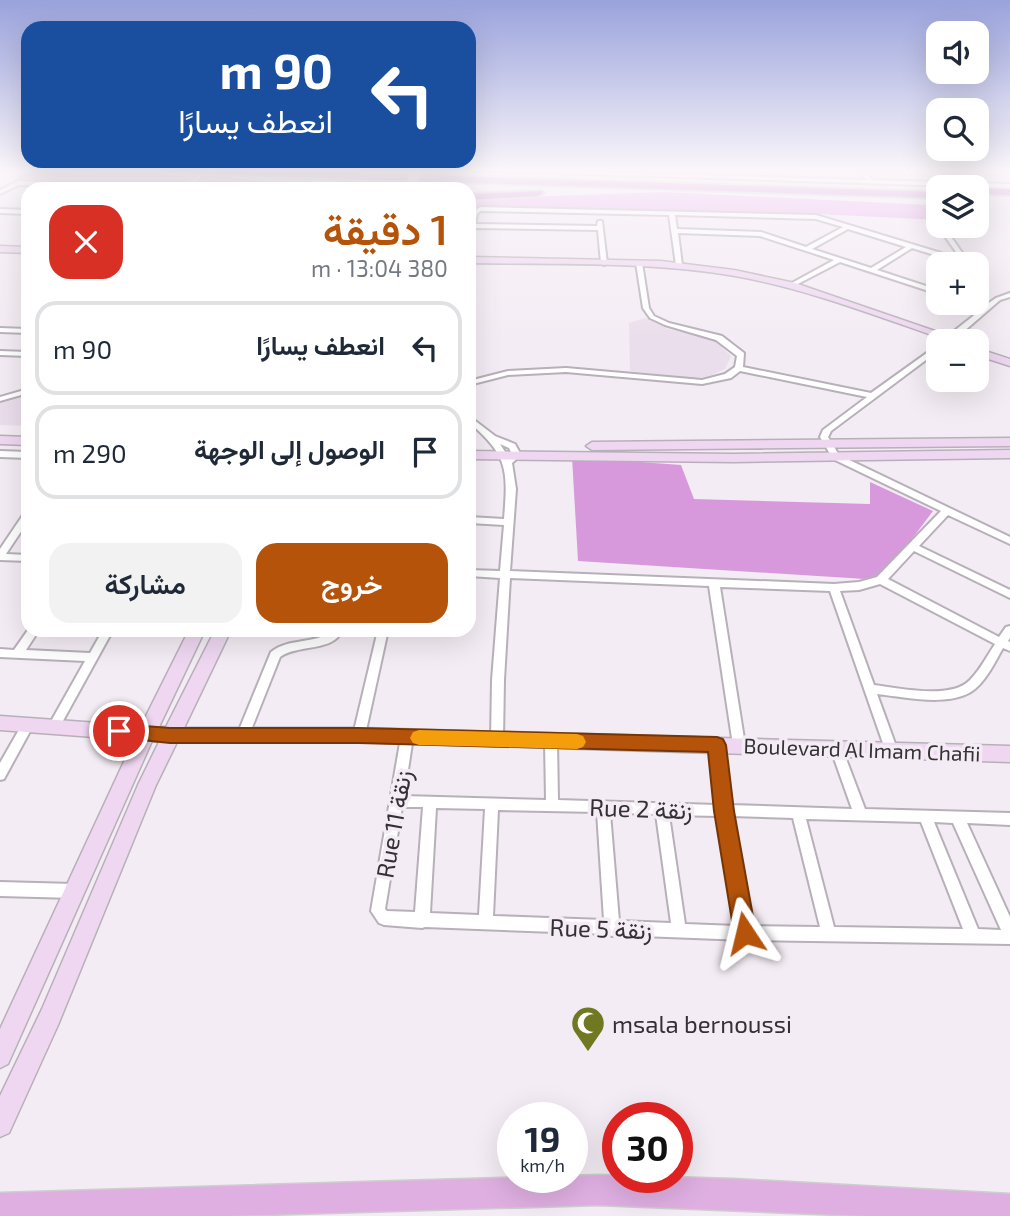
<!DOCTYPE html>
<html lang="ar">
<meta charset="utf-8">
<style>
:root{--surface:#fff;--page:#f2f2f3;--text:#1f2937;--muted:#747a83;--line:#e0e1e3;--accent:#b45309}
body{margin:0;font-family:"Exo 2",Vazirmatn,sans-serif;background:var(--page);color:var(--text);direction:rtl;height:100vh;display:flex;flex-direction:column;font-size:26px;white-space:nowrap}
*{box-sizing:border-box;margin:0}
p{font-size:23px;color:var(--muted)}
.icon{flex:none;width:38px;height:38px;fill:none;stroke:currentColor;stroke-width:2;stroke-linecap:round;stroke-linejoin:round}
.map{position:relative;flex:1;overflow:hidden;direction:ltr}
.drawer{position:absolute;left:21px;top:182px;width:455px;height:455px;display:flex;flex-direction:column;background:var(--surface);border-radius:21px;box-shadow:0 7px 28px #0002;direction:rtl}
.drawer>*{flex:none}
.top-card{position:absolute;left:21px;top:21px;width:455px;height:147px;border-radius:21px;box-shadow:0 7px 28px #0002;direction:rtl;background:#1a4fa0;color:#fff;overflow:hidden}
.fabs{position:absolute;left:926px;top:21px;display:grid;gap:14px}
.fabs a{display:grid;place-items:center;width:63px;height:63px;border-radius:14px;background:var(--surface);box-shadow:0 7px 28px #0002;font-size:35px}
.speed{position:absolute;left:497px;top:1102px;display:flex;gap:14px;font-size:35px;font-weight:700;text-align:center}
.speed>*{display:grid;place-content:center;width:91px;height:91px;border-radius:50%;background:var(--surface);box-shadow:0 7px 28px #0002;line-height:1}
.speed small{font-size:18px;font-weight:400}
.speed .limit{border:10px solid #d22;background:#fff;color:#111}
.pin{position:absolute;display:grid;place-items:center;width:60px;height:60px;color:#fff;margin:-30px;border:4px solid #fff;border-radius:50%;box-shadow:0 2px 7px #0007}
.me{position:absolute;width:77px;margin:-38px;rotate:350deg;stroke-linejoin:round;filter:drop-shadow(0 0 5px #0008)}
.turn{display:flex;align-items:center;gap:24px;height:147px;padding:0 28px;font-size:32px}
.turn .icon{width:91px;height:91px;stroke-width:2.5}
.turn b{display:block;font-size:49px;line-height:60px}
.round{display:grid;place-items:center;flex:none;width:74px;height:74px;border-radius:21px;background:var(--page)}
.summary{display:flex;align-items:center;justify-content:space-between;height:119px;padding:0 28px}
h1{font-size:42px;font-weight:600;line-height:52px;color:var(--accent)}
.cta{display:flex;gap:14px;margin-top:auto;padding:14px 28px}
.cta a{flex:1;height:80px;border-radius:21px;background:var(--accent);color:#fff;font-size:28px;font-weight:600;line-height:80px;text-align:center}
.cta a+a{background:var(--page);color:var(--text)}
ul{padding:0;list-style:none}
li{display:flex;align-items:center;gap:21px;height:94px;margin:0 14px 10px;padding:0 14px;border:4px solid var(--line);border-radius:21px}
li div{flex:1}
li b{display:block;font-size:26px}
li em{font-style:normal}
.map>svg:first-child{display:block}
.built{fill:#ebdeec}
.green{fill:#eaabef}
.forest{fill:#d899dc}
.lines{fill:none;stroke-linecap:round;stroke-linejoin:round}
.street-casing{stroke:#b7b0b8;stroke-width:4}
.secondary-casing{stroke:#b7b0b8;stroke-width:3}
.primary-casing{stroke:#cecece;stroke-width:3}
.highway-casing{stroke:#cecece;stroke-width:4}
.street{fill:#fff;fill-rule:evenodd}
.secondary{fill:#efd7f1;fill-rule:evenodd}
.primary{fill:#dfafe2;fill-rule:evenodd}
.highway{fill:#c97acf;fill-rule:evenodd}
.secondary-bridge-casing{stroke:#b7b0b8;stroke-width:10;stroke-linecap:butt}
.secondary-bridge{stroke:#efd7f1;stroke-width:9}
.route{fill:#b45309;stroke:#753606;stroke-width:2}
.slow{fill:#f59e0b}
.labels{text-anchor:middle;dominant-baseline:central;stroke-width:7;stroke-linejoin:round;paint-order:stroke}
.street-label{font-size:21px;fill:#343134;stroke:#f4ecf4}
.near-street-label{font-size:24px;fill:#343134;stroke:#f4ecf4}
.near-poi-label{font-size:24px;fill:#343134;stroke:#f4ecf4;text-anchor:start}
</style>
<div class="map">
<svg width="1010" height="1216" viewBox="0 0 1010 1216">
<rect width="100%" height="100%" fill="#f4ecf4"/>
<path class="built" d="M 865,170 L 1010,170 L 1010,180 L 873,175 Z
M 645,318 L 668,329 L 713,339 L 731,356 L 725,369 L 709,376 L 692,379 L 630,371 L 629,323 Z
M 28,395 L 28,426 L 0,425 L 0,403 Z"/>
<path class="green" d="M 28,170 L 200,173 L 197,178 L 179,185 L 16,179 Z
M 204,174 L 327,189 L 190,188 Z
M 663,192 L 929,205 L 938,220 L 818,214 L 473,206 L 475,199 Z"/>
<path class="forest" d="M 572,457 L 681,465 L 694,499 L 870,504 L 870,482 L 933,511 L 881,580 L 578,561 Z"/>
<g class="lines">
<g class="street-casing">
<path id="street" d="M 468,170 L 531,170 L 867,180 L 856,170 L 861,170 L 873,180 L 1010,184 L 1010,188 Z
M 18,181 L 182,187 L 185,189 L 19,185 L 0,194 L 0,190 Z
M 480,207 L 816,215 L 961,259 L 944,235 L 949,234 L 970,264 L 963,264 L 912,248 L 877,270 L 938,290 L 938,294 L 840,262 L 792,287 L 790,286 L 790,284 L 834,260 L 760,236 L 678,233 L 682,265 L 679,267 L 676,265 L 669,215 L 481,211 L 477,214 L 475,224 L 597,226 L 598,221 L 602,221 L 607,263 L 604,265 L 601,263 L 598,230 L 474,228 L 472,239 L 469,241 L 471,213 ZM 675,215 L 816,219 L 843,227 L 806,247 L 761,232 L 677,229 ZM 848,229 L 906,247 L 871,268 L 812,249 Z
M 0,209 L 28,210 L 28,214 L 0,213 Z
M 639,261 L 642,263 L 649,308 L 654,316 L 669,323 L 722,336 L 744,353 L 743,367 L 871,393 L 938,345 L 938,351 L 831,431 L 828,437 L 839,455 L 1010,537 L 1010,544 L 948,515 L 919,546 L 1010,590 L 1010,598 L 914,551 L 888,579 L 999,637 L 1006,627 L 1010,626 L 1010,638 L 1008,641 L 1010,642 L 1010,651 L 1003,648 C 995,662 987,679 975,689 C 952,708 905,697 877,694 L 897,749 L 895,753 L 891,754 L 887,753 L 885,749 L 830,591 L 720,587 L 745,745 L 743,749 L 739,750 L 735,749 L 733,745 L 709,586 L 510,578 L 504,680 L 503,740 L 501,743 L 497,745 L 493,743 L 491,740 L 492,680 L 500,578 L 469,576 L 469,570 L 500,571 L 504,525 L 469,523 L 469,517 L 504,519 C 508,469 508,456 469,422 L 469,416 L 495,436 L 515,444 L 521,455 L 512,463 L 516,489 L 510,571 L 834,584 L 859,582 L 877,577 L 941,511 L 833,459 L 820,437 L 823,430 L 867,397 L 740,371 L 731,378 L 702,384 L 566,372 L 508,375 L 469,385 L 469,381 L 508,371 L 566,368 L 702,380 L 725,374 L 735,367 L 737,356 L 716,340 L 665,325 L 650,318 L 643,308 L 636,263 ZM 500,444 L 509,448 L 512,454 L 509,458 ZM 880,584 L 995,644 C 987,656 980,670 970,680 C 951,700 899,688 874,685 L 840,591 L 859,590 Z
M 1010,293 L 1010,297 L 1000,300 L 955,339 L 949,339 L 949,335 L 982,309 L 968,303 L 976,303 L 986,305 L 996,298 Z
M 0,328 L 28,329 L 28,333 L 0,332 Z
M 0,351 L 28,352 L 28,356 L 0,355 Z
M 28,389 L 28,393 L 0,401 L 0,397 Z
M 0,451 L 28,452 L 28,458 L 0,457 Z
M 28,511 L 28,521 L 6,554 L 28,555 L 28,561 L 0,560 L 0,549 L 25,512 Z
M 28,630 L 39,630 L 26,650 L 90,653 L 103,630 L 113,630 L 59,728 L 55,730 L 51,728 L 49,725 L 85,661 L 0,657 L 0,649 L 14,650 Z
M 332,630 L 342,630 C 335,652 297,644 280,657 L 249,735 L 247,738 L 243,740 L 239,738 L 237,735 L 271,652 C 290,637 317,645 332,630 Z
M 378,630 L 388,630 L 365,735 L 363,738 L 359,740 L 355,738 L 353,735 Z
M 28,719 L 32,721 L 34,724 L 4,779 L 0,780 L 0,763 L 24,721 Z
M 407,732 L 411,734 L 413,737 L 404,796 L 546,800 L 545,741 L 547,738 L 551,736 L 555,738 L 557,741 L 558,800 L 717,805 L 711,745 L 713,741 L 717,740 L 721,741 L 723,745 L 730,805 L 852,809 L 830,747 L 832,743 L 836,742 L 840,743 L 865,809 L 1010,813 L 1010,825 L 967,823 L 1010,917 L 1010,944 L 745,940 L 615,935 L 612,936 L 608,934 L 425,927 L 422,928 L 384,925 L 379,923 L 371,911 L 401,737 L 403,734 ZM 402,807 L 423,807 L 415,912 L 387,911 L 385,909 ZM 436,808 L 485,809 L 479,915 L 430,913 ZM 498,810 L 597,812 L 604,920 L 493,916 ZM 610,813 L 656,814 L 671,923 L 619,921 ZM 669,815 L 718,816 L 737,926 L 685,924 ZM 731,816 L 793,818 L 820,927 L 751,926 ZM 806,819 L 921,822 L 963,929 L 834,927 ZM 934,822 L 953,823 L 1001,930 L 978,929 Z
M 0,882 L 74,884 L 79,886 L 81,891 L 79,896 L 74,898 L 0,896 Z"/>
</g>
<g class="secondary-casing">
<path id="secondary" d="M 417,182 L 424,184 L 421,189 L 413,189 Z
M 0,246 L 28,247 L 28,253 L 0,252 Z
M 469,257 L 661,261 L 734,270 L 795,283 L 964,341 L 949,341 C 879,317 808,289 735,276 C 648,261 557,265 469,263 Z
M 976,348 L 1010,359 L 1010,366 L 976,355 Z
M 0,436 L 28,437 L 28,445 L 0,444 Z
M 1010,438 L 1010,446 L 592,450 L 586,446 L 592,442 Z
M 1010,450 L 1010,458 L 734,462 L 469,459 L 469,451 L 734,454 Z
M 189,630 L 205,630 L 159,727 L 166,727 L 215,630 L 231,630 L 184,728 L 359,728 L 1010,746 L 1010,762 L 359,742 L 177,742 L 156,785 L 58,1025 L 9,1133 L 0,1137 L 0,1096 L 42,1009 L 138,785 L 159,742 L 152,741 L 8,1064 L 0,1068 L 0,1029 L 134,740 L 0,730 L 0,716 L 141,726 Z"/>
</g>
<g class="primary-casing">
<path id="primary" d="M 598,1175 L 734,1179 L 1010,1194 L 1010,1216 L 867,1216 L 598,1205 L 225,1216 L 0,1216 L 0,1193 Z"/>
</g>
<g class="highway-casing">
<path id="highway" d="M 164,170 L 265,170 L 938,192 L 938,198 L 169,173 Z
M 976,188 L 1010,189 L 1010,195 L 976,194 Z
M 542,191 L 543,193 L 538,196 L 469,200 L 469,194 Z"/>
</g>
<use href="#street" class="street"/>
<use href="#secondary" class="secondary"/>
<use href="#primary" class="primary"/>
<use href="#highway" class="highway"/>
<g class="secondary-bridge-casing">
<path id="secondary-bridge" d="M 410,184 L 418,170"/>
</g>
<use href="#secondary-bridge" class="secondary-bridge"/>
</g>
<linearGradient id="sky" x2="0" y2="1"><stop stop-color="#9aa2dc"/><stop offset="0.5" stop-color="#faf6fa"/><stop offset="1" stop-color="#faf6fa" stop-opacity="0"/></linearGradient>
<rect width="1010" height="340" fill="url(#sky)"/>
<path class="route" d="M 119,724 L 170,728 L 359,728 L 717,737 L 723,739 L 726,745 L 734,811 L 756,933 L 753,940 L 745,943 L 737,940 L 734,933 L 714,811 L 708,752 L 359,743 L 170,743 L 113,737 L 110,731 L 113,726 Z"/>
<path class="slow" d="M 419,730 L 577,734 L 583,736 L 586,742 L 583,747 L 577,749 L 419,745 L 413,743 L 410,738 L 413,732 Z"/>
<defs>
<g id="mosque-pin" transform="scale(1.75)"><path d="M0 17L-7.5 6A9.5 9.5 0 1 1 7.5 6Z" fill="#707822" stroke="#f4ecf4"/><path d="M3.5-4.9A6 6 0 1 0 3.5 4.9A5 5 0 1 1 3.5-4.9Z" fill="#fff"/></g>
</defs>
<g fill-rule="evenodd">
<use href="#mosque-pin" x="588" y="1023"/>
</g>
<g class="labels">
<g class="street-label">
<text transform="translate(862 749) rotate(2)">Boulevard Al Imam Chafii</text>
</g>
<g class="near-street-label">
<text transform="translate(641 808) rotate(2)">Rue 2 زنقة</text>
<text transform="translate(393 824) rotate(-80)">Rue 11 زنقة</text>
<text transform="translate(601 928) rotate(2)">Rue 5 زنقة</text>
</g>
<g class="near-poi-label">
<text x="612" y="1023">msala bernoussi</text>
</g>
</g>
</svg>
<div class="fabs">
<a><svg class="icon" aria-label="sound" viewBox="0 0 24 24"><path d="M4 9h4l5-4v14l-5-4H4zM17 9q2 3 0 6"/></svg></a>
<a><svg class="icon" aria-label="search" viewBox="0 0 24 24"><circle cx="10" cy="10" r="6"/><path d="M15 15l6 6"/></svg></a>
<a><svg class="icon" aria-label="layers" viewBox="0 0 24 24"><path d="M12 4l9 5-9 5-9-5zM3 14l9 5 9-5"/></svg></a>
<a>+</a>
<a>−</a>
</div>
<div class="speed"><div>19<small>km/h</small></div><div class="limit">30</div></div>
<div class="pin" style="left:119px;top:731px;background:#d93025"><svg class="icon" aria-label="arrive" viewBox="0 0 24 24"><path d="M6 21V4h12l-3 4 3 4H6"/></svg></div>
<svg class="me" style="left:745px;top:933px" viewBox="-20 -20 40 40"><path d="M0-17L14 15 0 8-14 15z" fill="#b45309" stroke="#fff" stroke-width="4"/></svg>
<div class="top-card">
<div class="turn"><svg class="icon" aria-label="left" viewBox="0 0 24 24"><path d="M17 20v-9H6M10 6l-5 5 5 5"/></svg><div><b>90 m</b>انعطف يسارًا</div></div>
</div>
<section class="drawer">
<div class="summary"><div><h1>1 دقيقة</h1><p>380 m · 13:04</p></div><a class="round" style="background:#d93025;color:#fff"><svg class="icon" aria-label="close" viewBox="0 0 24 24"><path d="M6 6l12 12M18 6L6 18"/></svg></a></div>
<ul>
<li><svg class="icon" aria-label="left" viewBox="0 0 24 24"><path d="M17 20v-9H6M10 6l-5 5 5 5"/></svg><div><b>انعطف يسارًا</b></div><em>90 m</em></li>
<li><svg class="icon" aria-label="arrive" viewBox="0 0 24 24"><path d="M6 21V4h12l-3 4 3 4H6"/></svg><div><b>الوصول إلى الوجهة</b></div><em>290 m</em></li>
</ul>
<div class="cta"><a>خروج</a><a>مشاركة</a></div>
</section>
</div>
